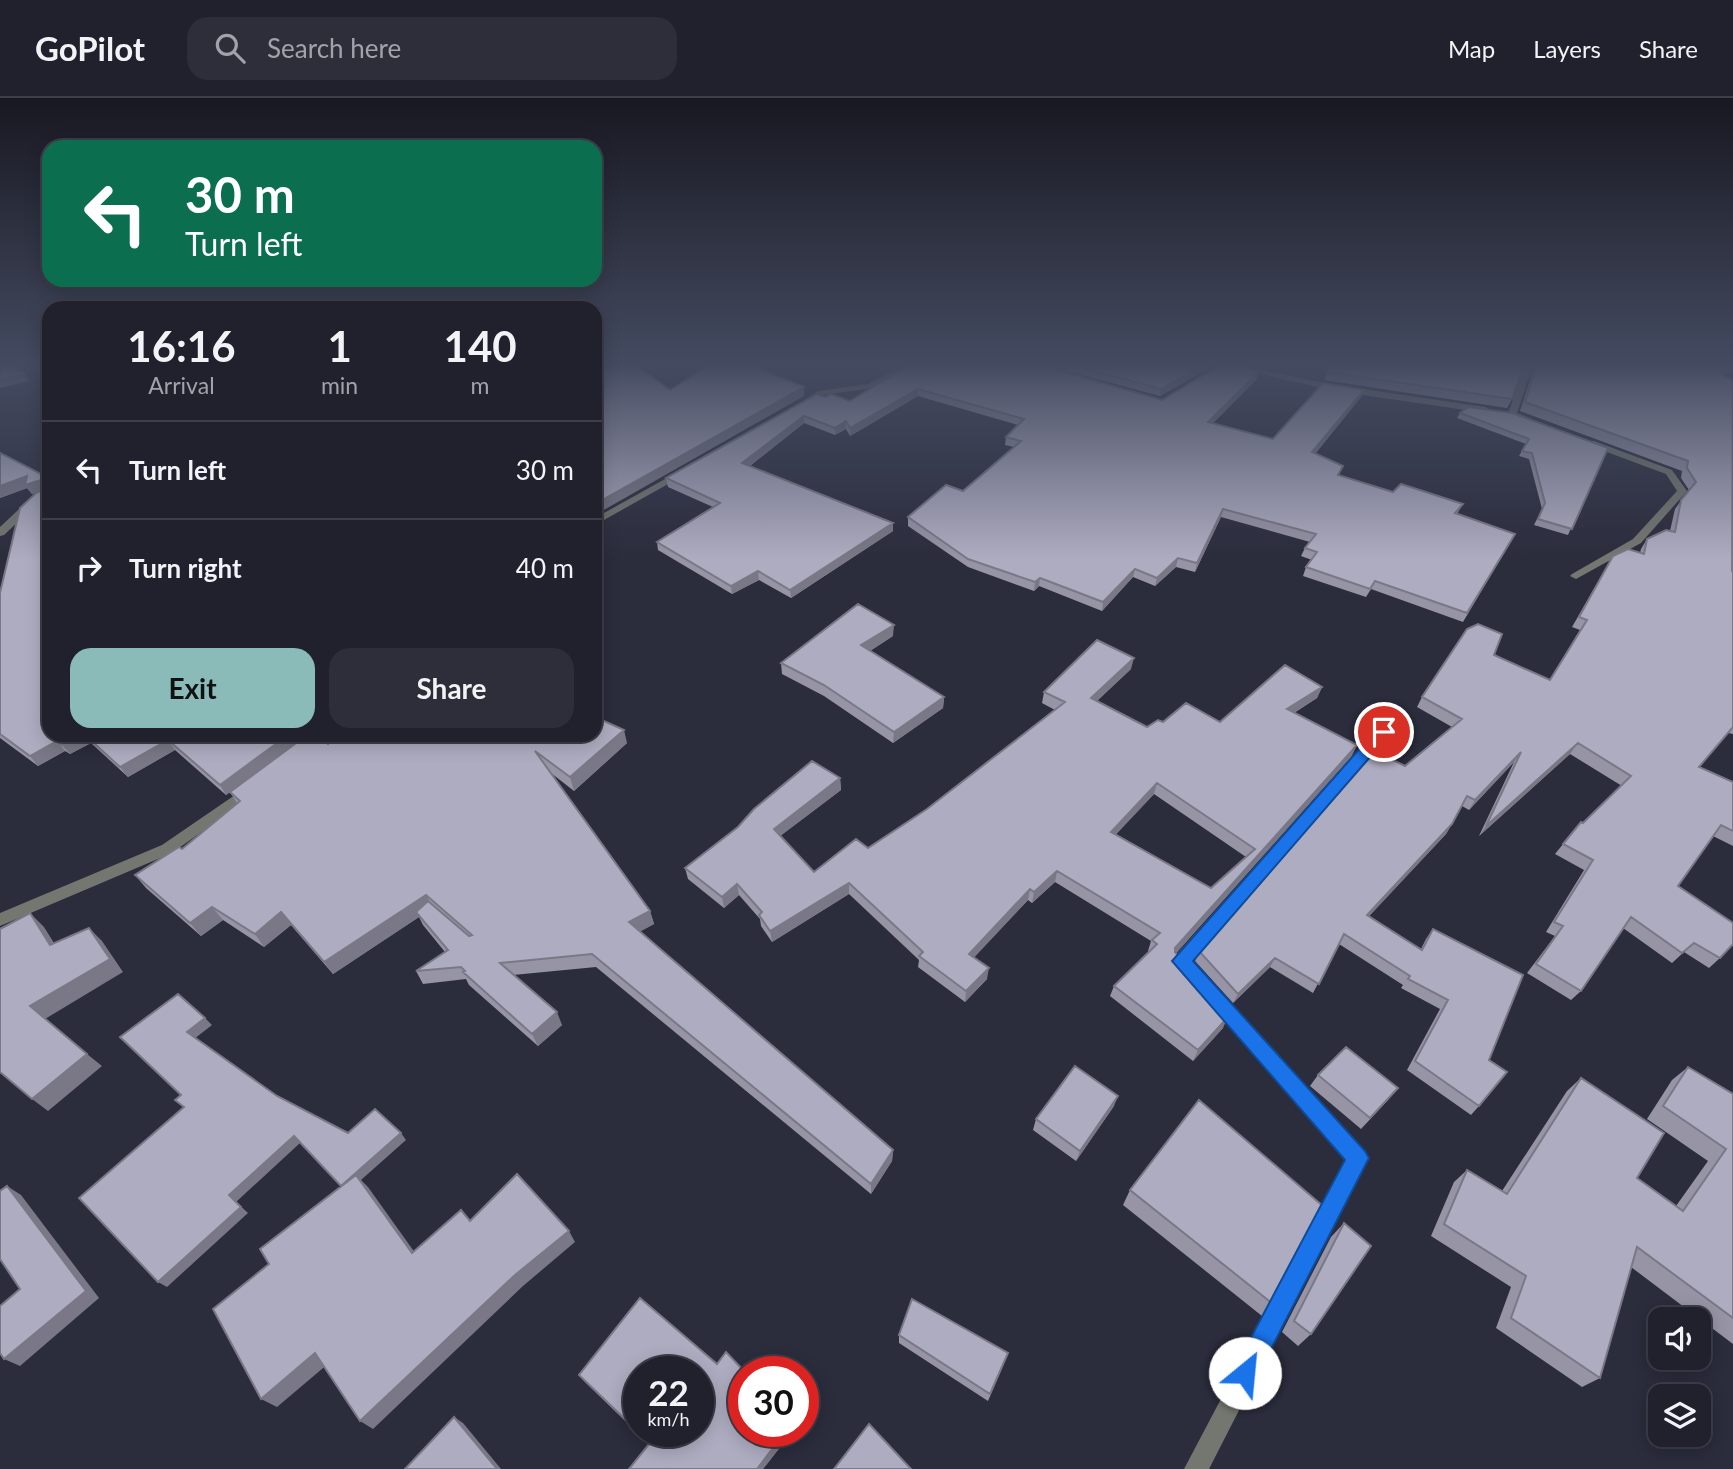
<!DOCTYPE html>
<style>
:root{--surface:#20212d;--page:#2d2e39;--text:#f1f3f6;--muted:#a2a3aa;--line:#3d3e49;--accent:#8bbbb9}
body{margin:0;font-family:Lato,sans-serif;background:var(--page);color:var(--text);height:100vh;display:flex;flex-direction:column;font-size:26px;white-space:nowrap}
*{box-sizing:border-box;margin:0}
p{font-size:23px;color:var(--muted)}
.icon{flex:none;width:38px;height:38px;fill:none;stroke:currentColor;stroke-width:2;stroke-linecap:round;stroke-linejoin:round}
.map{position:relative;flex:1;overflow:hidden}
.side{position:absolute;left:42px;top:203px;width:560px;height:441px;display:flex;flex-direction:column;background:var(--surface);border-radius:21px;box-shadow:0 4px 18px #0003,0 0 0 2px var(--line)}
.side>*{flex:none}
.top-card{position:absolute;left:42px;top:42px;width:560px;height:147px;border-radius:21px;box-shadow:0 4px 18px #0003,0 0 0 2px var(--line);background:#0b6e4f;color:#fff;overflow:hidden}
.buttons{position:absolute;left:1648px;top:1209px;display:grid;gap:14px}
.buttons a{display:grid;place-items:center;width:63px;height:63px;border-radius:14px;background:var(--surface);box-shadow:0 4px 18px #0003,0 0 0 2px var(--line);font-size:35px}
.speed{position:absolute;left:623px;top:1258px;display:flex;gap:14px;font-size:35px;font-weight:700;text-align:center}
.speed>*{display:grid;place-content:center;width:91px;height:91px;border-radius:50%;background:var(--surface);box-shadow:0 4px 18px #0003,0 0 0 2px var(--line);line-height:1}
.speed small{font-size:18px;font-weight:400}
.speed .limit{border:10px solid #d22;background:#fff;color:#111}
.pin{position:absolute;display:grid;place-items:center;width:60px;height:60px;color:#fff;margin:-30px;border:4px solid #fff;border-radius:50%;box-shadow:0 2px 7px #0007}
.me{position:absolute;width:77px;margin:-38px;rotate:28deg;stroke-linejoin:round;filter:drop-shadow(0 0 5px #0008)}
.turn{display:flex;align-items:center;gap:24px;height:147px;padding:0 28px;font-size:32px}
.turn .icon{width:91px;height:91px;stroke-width:2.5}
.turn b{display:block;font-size:49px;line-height:60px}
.eta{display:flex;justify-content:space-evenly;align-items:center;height:119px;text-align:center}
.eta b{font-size:42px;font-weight:700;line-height:49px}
.action{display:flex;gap:14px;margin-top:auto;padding:14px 28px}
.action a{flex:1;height:80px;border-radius:21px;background:var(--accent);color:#111;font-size:28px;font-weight:700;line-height:80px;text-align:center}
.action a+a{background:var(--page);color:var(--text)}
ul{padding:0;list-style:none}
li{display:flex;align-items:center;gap:21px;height:98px;padding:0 28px;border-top:2px solid var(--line)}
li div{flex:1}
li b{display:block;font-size:26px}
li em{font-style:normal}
header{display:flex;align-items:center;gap:42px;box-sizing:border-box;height:98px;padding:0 35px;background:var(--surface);border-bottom:2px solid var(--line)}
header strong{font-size:33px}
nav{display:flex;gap:38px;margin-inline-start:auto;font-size:24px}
.search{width:490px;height:63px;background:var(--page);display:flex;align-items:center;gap:18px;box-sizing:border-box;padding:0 24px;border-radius:21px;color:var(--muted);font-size:26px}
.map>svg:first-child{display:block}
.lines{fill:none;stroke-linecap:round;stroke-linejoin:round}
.street{fill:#74776f;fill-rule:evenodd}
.wall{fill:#9694a5;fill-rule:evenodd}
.shaded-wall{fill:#7a7886}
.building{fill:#aeacc0;stroke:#7a7886;stroke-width:2;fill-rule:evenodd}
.route{fill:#1a73e8;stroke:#114b97;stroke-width:2}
</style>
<header>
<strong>GoPilot</strong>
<div class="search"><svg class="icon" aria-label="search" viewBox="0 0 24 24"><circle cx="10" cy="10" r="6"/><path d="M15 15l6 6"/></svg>Search here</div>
<nav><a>Map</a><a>Layers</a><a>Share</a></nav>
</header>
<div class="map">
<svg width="1733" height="1371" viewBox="0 0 1733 1371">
<rect width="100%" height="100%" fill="#2b2c3c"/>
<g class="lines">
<path class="street" d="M 901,269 L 911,269 L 873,290 L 823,297 L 804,308 L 800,305 L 818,293 L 868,286 Z
M 1230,269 L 1245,269 L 1335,287 L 1486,309 L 1490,312 L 1486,315 L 1335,293 Z
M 1524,269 L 1532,269 L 1517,315 L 1532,321 L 1533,323 L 1529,326 L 1508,316 Z
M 1588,343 L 1594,343 L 1672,372 L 1687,393 L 1641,445 L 1576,481 L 1570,478 L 1572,476 L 1633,441 L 1677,393 L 1666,376 L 1588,347 Z
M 683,371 L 686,372 L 686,376 L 595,427 L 595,420 Z
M 49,392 L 49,399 L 41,402 L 4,437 L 0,438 L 0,429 L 33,398 Z
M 1384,629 L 1389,631 L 1391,634 L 1389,637 L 1191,863 L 1199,874 L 1197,879 C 1185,883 1178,873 1173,863 L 1175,858 L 1379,631 Z
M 251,686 L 258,691 L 256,695 L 172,755 L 0,828 L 0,815 L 162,747 Z
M 1212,890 L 1218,892 L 1365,1053 L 1368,1060 L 1209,1371 L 1184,1371 L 1347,1062 L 1206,902 L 1204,897 L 1206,892 Z"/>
</g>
<path class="wall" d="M 905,269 L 1162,302 L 1257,281 L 1213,325 L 1273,341 L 1361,299 L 1315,356 L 1339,378 L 1393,394 L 1463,406 L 1457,416 L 1515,436 L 1463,524 L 1371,491 L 1366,499 L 1303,478 L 1306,469 L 1312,462 L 1301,458 L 1305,450 L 1310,444 L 1221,419 L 1195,474 L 1176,469 L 1155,488 L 1133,479 L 1102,513 L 1039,488 L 1034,493 L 968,469 L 908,428 L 908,419 L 963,393 L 1014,349 L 1005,347 L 1006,339 L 1018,327 L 918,298 L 850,338 L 846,331 L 835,337 L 804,325 L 750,368 L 893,425 L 893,433 L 791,500 L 759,482 L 732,496 L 658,452 L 657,444 L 713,409 L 668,389 L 666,380 L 825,299 L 850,303 Z
M 1052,269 L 1211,269 L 1160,298 Z
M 1534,269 L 1733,269 L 1724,278 L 1732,473 L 1733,474 L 1733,636 L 1728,635 L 1699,669 L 1733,684 L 1733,748 L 1713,738 L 1678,788 L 1720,860 L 1709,870 L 1684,854 L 1672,865 L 1623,830 L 1581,893 L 1571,902 L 1527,875 L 1555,838 L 1546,834 L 1584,772 L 1555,756 L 1581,724 L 1583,725 L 1622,688 L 1570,656 L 1479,738 L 1514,664 L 1469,712 L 1462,708 L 1446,736 L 1369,818 L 1421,851 L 1426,841 L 1433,831 L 1489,962 L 1479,1008 L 1471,1017 L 1407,972 L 1440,911 L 1401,890 L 1403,887 L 1339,846 L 1313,895 L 1270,869 L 1233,905 L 1195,863 L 1199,853 L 1375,659 L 1405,668 L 1452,629 L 1417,609 L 1422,599 L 1494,557 L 1550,582 L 1580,532 L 1572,529 L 1613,458 L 1640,455 L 1641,451 L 1647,441 L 1670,433 L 1675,411 L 1689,392 L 1681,380 L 1682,373 L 1520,313 L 1534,270 Z
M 1327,274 L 1512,301 L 1507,310 L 1324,282 Z
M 1460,315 L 1608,350 L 1568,437 L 1534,427 L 1542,411 L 1529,361 L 1519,358 L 1526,346 L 1457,320 Z
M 0,355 L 49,380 L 49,637 L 303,637 L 304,639 L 328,646 L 627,645 L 574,693 L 551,675 L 650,813 L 654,826 L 639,834 L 893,1052 L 892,1063 L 871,1096 L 596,869 L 513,877 L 562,927 L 538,948 L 469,887 L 466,881 L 423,886 L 416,873 L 445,854 L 423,827 L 419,819 L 333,876 L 291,827 L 264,849 L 223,822 L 201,838 L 146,790 L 135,777 L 182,751 L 237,705 L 230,694 L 280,657 L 226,697 L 175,652 L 128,679 L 91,645 L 70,656 L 65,653 L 38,668 L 0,640 L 0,495 L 42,393 L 32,396 L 27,390 L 0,400 Z
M 893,538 L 870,553 L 944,599 L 943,610 L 893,645 L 824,598 L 782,576 L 781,565 Z
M 1131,571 L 1097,603 L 1147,629 L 1163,624 L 1220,624 L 1322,589 L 1317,600 L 1294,615 L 1357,647 L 1351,659 L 1176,855 L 1221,914 L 1223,930 L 1193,963 L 1110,898 L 1114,888 L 1149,854 L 1148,853 L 1151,843 L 1055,784 L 1032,805 L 1028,802 L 974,859 L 987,881 L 965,904 L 918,869 L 919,862 L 849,796 L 772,844 L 761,828 L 760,821 L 739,797 L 724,810 L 688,781 L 685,770 L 840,680 L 841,692 L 780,738 L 814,774 L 868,750 L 927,711 L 1055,612 L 1042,605 L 1044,594 ZM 1154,696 L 1246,759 L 1211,790 L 1116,736 Z
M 1688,969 L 1733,996 L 1733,1246 L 1631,1169 L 1600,1280 L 1582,1289 L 1496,1230 L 1511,1189 L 1431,1138 L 1454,1084 L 1467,1072 L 1502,1093 L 1567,993 L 1581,980 L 1637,1080 L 1676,1108 L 1708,1063 L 1647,1021 L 1672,982 Z
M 1318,977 L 1389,1001 L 1361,1031 L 1310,988 Z
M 1114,1008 L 1076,1063 L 1033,1032 L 1036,1021 Z
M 1130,1092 L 1273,1206 L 1262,1218 L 1123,1107 Z
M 1344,1125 L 1311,1236 L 1298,1248 L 1282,1234 L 1331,1139 Z
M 899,1237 L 1005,1263 L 988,1303 L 899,1245 Z
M 579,1277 L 744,1334 L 792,1334 L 763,1371 L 649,1346 L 585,1284 Z"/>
<path class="shaded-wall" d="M 1200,269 L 1211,269 L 1160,298 L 1161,291 Z
M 1730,269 L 1733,269 L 1733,272 L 1714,284 L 1719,275 Z
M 1260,273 L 1257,281 L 1206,332 L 1208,324 Z
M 25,276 L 29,283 L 0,290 L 0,282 Z
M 804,289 L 804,298 L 595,417 L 595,406 Z
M 918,291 L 918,298 L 850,338 L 850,330 Z
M 1364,292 L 1361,299 L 1310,362 L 1312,354 Z
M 804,318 L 804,325 L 743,373 L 742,365 Z
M 846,323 L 846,331 L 835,337 L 835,330 Z
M 27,378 L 44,381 L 49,390 L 32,396 L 27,390 L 0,400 L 0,388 Z
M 1223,411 L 1221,419 L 1195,474 L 1197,465 Z
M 893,425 L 893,433 L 791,500 L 790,492 Z
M 1178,460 L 1176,469 L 1155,488 L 1157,480 Z
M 1135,471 L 1133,479 L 1102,513 L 1103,504 Z
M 758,473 L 759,482 L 732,496 L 731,488 Z
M 1040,480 L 1039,488 L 1034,493 L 1035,484 Z
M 894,527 L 893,538 L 862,558 L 861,547 Z
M 1134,560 L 1131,571 L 1088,611 L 1091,600 Z
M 1322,589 L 1317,600 L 1282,622 L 1287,611 Z
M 944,599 L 943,610 L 893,645 L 894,634 Z
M 624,632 L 627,645 L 574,693 L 570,679 Z
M 79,637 L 85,637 L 91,645 L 70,656 L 62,647 Z
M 288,637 L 303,637 L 304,639 L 226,697 L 220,687 Z
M 168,642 L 175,652 L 128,679 L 120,669 Z
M 57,643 L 65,653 L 38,668 L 30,658 Z
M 1578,645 L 1570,656 L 1479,738 L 1486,728 Z
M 1357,647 L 1351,659 L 1171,861 L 1175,850 Z
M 1521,654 L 1514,664 L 1469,712 L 1475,702 Z
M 840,680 L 841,692 L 775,742 L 774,731 Z
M 1157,685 L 1154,696 L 1108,745 L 1111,734 Z
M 1452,726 L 1446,736 L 1361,827 L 1367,817 Z
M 1057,773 L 1055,784 L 1032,805 L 1034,794 Z
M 849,785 L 849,796 L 772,844 L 770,833 Z
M 737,786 L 739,797 L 724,810 L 722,799 Z
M 1030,791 L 1028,802 L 968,866 L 969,856 Z
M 426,797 L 433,810 L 416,814 L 419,819 L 333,876 L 324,864 Z
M 212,809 L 223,822 L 201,838 L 190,825 Z
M 650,813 L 654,826 L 633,837 L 629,824 Z
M 281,814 L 291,827 L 264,849 L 255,836 Z
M 30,815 L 44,829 L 64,861 L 50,847 Z
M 89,830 L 102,843 L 123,874 L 45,921 L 30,908 Z
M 1275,860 L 1270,869 L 1233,905 L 1238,896 Z
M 989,870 L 987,881 L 965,904 L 966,893 Z
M 557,914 L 562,927 L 538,948 L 532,936 Z
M 1228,919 L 1223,930 L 1193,963 L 1198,952 Z
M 205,920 L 212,927 L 194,941 L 187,934 Z
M 87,956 L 102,968 L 48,1013 L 32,1001 Z
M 1118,998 L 1114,1008 L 1076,1063 L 1080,1053 Z
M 401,1035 L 406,1042 L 361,1082 L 368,1089 L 423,1166 L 341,1088 Z
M 294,1038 L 300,1045 L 236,1104 L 248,1115 L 167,1189 L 158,1184 L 229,1097 Z
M 893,1052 L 892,1063 L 871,1096 L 871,1086 Z
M 7,1088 L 21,1097 L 99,1200 L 20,1268 L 4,1261 L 86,1193 Z
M 569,1133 L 575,1144 L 523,1188 L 373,1331 L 360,1323 L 515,1177 Z
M 315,1255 L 329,1265 L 277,1309 L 261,1301 Z
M 454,1319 L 463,1325 L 501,1371 L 497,1371 Z
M 785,1334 L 792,1334 L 763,1371 L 757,1371 Z"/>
<path class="building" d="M 0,269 L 12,269 L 25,276 L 0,282 Z
M 595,269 L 638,269 L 670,292 L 707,269 L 754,269 L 804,289 L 595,406 Z
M 905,269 L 1047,269 L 1162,302 L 1217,269 L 1241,269 L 1260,273 L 1208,324 L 1273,341 L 1323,285 L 1364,292 L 1312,354 L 1343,368 L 1338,377 L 1393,394 L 1401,386 L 1463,406 L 1455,415 L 1515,436 L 1467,515 L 1375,483 L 1370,491 L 1306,469 L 1317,454 L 1305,450 L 1316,436 L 1223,411 L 1197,465 L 1178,460 L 1157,480 L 1135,471 L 1103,504 L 1040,480 L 1035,484 L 968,461 L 908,419 L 946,387 L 963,393 L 1021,343 L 1006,339 L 1024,321 L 918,291 L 850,330 L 846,323 L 835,330 L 804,318 L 742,365 L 893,425 L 790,492 L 758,473 L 731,488 L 657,444 L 720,405 L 666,380 L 817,296 L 825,299 L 831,296 L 850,303 Z
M 1080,269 L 1200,269 L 1161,291 Z
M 1331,269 L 1523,269 L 1512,301 L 1327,274 Z
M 1536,269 L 1730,269 L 1719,275 L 1733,282 L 1732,473 L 1733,474 L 1733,629 L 1699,669 L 1733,684 L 1733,733 L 1721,727 L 1678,788 L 1733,825 L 1733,846 L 1720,860 L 1694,845 L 1682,855 L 1631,819 L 1581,893 L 1536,866 L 1563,828 L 1554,824 L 1593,762 L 1563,746 L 1581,724 L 1583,725 L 1631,678 L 1578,645 L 1486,728 L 1521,654 L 1475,702 L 1467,698 L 1452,726 L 1367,817 L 1422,852 L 1433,831 L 1523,877 L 1489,962 L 1507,974 L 1479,1008 L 1415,963 L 1448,902 L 1408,881 L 1410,878 L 1344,836 L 1319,886 L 1275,860 L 1238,896 L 1199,853 L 1372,657 L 1375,659 L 1379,655 L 1405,668 L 1462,621 L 1422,599 L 1467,531 L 1478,526 L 1502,536 L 1494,557 L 1550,582 L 1587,522 L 1579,519 L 1613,458 L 1628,451 L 1644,456 L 1647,441 L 1666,432 L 1675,434 L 1681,402 L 1696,384 L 1687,370 L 1688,363 L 1525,304 Z
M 1468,309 L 1512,315 L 1608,350 L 1572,431 L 1538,421 L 1545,405 L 1532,355 L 1522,353 L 1529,341 L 1460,315 Z
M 0,355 L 49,380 L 49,637 L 79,637 L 62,647 L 57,643 L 30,658 L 0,636 L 0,495 L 20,410 L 36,395 L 45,391 L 44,381 L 25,387 L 27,378 L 0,388 Z
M 858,506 L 894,527 L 861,547 L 944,599 L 894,634 L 824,587 L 781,565 Z
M 1097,542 L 1134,560 L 1091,600 L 1147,629 L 1158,622 L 1163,624 L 1186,605 L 1220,624 L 1285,567 L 1322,589 L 1287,611 L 1357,647 L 1175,850 L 1175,854 L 1224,909 L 1219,913 L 1228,919 L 1198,952 L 1114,888 L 1157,846 L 1152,842 L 1160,835 L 1057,773 L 1034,794 L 1030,791 L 969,856 L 989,870 L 966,893 L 919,858 L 923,854 L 849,785 L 770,833 L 759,817 L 762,814 L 737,786 L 722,799 L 685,770 L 738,729 L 754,711 L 812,663 L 840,680 L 774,731 L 814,774 L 856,741 L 868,750 L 927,711 L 1065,604 L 1044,594 ZM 1157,685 L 1255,751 L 1211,790 L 1111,734 Z
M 595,619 L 624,632 L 570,679 L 535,653 L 650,813 L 629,824 L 893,1052 L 871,1086 L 592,856 L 500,865 L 557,914 L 532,936 L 463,874 L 465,873 L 461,869 L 416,873 L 448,852 L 416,814 L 428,803 L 469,838 L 472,837 L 426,797 L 324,864 L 281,814 L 255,836 L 212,809 L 190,825 L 135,777 L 179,749 L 182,751 L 240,703 L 230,694 L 307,637 L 314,637 L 328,646 L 335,637 L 595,637 Z
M 85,637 L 288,637 L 220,687 L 168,642 L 120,669 Z
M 30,815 L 50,847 L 89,830 L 110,861 L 30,908 L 87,956 L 32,1001 L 0,974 L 0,831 Z
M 178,896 L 205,920 L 187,934 L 277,998 L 348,1035 L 375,1011 L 401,1035 L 341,1088 L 294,1038 L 229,1097 L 241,1109 L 158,1184 L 79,1100 L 184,1009 L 175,1002 L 181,997 L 120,939 Z
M 1346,949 L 1398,990 L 1370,1020 L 1318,977 Z
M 1075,968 L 1118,998 L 1080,1053 L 1036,1021 Z
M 1688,969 L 1733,996 L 1733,1220 L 1637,1149 L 1600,1280 L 1511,1220 L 1526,1178 L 1444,1126 L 1467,1072 L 1507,1096 L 1581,980 L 1664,1035 L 1637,1080 L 1683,1113 L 1726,1051 L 1663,1008 Z
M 1199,1002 L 1324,1109 L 1273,1206 L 1130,1092 Z
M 517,1076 L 569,1133 L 515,1177 L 360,1323 L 315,1255 L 261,1301 L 213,1211 L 269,1166 L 260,1151 L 356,1077 L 412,1155 L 461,1112 L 470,1123 Z
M 7,1088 L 86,1193 L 4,1261 L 0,1255 L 0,1208 L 20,1191 L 0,1161 L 0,1093 Z
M 1344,1125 L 1371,1148 L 1311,1236 L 1294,1223 Z
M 640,1200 L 717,1266 L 726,1254 L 745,1274 L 744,1274 L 744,1334 L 785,1334 L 757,1371 L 629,1371 L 650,1345 L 579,1277 ZM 639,1274 L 698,1274 L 698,1334 L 639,1334 Z
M 912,1201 L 1008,1255 L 990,1296 L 899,1237 Z
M 454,1319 L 497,1371 L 405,1371 Z
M 869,1326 L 911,1371 L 834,1371 Z"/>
<linearGradient id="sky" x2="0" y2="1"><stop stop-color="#181821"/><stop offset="0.58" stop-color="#444b61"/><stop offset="1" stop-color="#444b61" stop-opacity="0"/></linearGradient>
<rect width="1733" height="461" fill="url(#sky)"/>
<path class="route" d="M 1384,629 L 1389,630 L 1391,634 L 1389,637 L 1193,863 L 1365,1053 L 1369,1060 L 1254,1284 L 1245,1288 L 1237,1284 L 1233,1275 L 1237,1266 L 1345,1062 L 1172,863 L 1378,630 Z"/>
</svg>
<div class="buttons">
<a><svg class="icon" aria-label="sound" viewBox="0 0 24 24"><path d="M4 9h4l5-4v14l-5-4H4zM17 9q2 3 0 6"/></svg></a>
<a><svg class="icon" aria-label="layers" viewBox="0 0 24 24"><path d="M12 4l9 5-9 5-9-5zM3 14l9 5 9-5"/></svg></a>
</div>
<div class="speed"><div>22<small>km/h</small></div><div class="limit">30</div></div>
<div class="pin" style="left:1384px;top:634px;background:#d93025"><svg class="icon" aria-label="arrive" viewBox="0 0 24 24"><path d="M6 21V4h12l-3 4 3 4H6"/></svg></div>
<svg class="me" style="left:1245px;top:1275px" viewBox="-20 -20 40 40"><circle r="19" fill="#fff"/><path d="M0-13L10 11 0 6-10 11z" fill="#1a73e8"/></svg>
<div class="top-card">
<div class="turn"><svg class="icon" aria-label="left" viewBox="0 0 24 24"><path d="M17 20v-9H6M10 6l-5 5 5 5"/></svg><div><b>30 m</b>Turn left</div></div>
</div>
<section class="side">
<div class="eta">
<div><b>16:16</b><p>Arrival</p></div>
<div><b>1</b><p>min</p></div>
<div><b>140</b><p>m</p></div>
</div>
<ul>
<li><svg class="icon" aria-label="left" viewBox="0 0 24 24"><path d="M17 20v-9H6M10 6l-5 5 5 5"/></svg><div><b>Turn left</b></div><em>30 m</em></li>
<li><svg class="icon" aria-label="right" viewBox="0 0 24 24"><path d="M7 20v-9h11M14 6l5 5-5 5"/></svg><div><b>Turn right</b></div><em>40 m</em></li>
</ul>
<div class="action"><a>Exit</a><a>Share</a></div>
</section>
</div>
